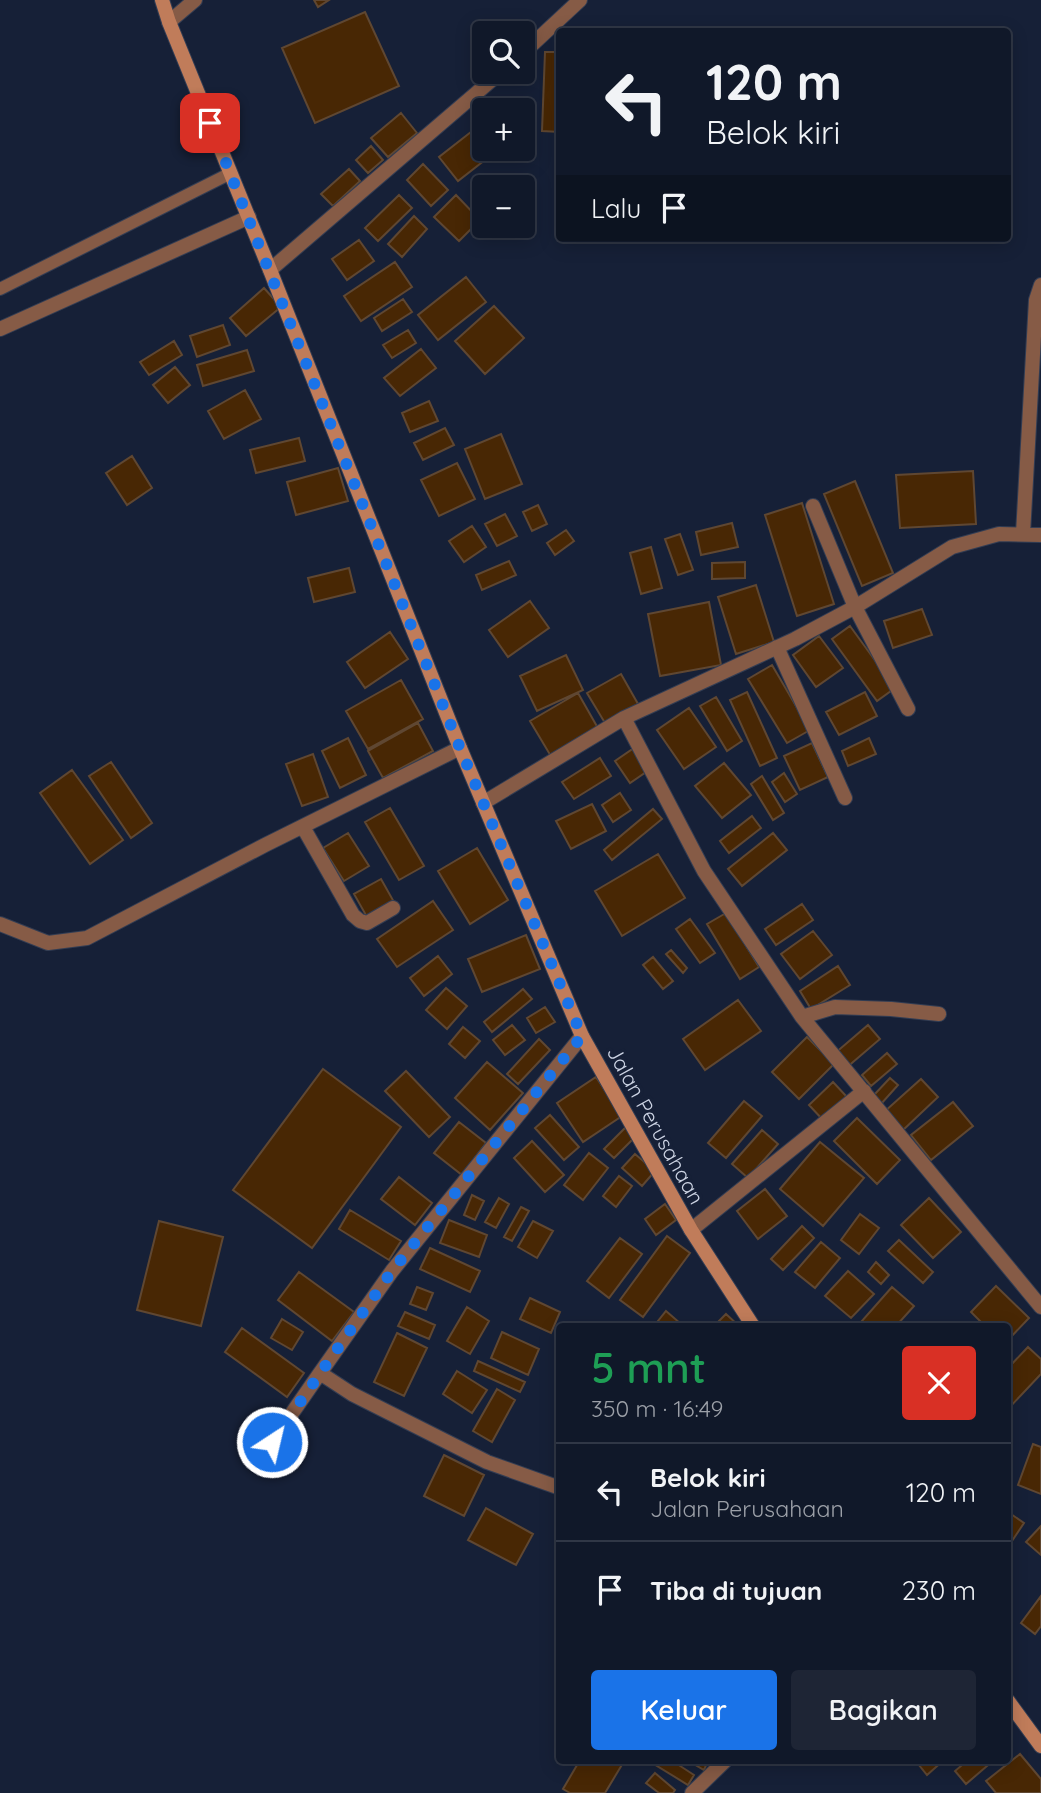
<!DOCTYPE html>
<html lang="id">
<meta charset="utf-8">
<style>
:root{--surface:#101829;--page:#1e2535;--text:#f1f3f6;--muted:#9ca0a8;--line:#303746;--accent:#1a73e8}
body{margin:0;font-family:Quicksand,sans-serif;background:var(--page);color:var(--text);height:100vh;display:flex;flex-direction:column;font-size:26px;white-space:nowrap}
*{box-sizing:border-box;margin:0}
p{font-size:23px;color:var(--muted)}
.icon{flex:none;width:38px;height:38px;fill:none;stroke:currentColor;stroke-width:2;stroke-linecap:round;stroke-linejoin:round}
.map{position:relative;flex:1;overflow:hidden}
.sheet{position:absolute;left:556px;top:1323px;width:455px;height:441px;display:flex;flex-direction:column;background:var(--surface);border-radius:7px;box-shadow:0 4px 18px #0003,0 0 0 2px var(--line)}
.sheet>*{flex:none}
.top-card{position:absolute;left:556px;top:28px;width:455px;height:214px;border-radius:7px;box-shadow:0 4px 18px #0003,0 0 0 2px var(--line);background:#101829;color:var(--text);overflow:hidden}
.controls{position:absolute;left:472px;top:21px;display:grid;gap:14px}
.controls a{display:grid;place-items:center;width:63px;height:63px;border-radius:7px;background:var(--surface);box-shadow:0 4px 18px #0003,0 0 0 2px var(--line);font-size:35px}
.pin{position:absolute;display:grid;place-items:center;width:60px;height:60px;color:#fff;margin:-30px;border-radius:14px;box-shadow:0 4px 10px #0006}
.me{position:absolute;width:77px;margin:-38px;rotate:35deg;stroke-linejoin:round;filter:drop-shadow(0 0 5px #0008)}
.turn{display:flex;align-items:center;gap:24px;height:147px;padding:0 35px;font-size:32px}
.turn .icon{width:91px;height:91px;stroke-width:2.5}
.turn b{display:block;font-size:49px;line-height:60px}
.then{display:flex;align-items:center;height:66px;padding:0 35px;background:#0003;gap:14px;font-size:26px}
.round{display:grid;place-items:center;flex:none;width:74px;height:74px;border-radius:7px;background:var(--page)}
.overview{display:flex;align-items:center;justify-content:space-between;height:119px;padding:0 35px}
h1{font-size:42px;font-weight:600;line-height:52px;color:#1e9e55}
.action{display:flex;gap:14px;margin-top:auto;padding:14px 35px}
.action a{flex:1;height:80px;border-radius:7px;background:var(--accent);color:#fff;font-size:28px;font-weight:600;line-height:80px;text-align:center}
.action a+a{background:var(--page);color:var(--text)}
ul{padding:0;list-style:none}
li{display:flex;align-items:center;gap:21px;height:98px;padding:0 35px;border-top:2px solid var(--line)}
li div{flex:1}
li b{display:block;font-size:26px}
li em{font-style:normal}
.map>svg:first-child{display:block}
.building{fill:#482704;stroke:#5f4732;stroke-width:2}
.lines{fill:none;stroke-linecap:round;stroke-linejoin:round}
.service-casing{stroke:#333d53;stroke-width:14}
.minor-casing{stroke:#333d53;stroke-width:16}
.secondary-casing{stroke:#333d53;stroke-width:16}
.service{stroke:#865b46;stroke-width:12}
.minor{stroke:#865b46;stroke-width:14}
.secondary{stroke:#c07c5a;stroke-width:14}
.route{stroke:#1a73e8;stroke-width:12;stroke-dasharray:0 21.6}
.labels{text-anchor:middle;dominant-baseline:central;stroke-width:7;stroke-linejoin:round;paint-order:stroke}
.street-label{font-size:21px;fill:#cdd4e4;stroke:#162037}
</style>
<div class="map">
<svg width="1041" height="1793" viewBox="0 0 1041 1793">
<rect width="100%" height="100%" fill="#162037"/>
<path class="building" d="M 314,0 L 329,0 L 318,7 Z
M 365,12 L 399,86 L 315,123 L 282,48 Z
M 545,52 L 560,52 L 560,132 L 542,131 Z
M 401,113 L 417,133 L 388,157 L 371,138 Z
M 485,121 L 485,149 L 499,149 L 458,181 L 439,157 Z
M 371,146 L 383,160 L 368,173 L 356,160 Z
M 423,164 L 448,190 L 431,206 L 407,180 Z
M 349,169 L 360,181 L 333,206 L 321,194 Z
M 399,195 L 412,208 L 378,241 L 365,228 Z
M 456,195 L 480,220 L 459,241 L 434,217 Z
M 414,216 L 427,229 L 402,257 L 388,244 Z
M 359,240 L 374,261 L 347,280 L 332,259 Z
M 395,262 L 412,287 L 361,321 L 344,296 Z
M 466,277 L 486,302 L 438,340 L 418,315 Z
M 264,288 L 281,307 L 246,336 L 230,318 Z
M 403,299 L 412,312 L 382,331 L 374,318 Z
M 494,306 L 524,338 L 485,374 L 455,341 Z
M 223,325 L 230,345 L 197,357 L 190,336 Z
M 408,330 L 416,343 L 392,358 L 383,345 Z
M 174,341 L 182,355 L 149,375 L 140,362 Z
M 421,349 L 436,368 L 400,396 L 384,378 Z
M 247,350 L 254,371 L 203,386 L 197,365 Z
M 175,367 L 190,385 L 168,403 L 153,385 Z
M 245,390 L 261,419 L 224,439 L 208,411 Z
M 429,401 L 438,421 L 410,432 L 402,413 Z
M 445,428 L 454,445 L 423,460 L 414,443 Z
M 501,434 L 522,484 L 485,499 L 465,449 Z
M 299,438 L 305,461 L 256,473 L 250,450 Z
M 132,456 L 152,488 L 127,505 L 106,473 Z
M 457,463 L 475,499 L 439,516 L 421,480 Z
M 338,468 L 348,501 L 296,515 L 287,482 Z
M 973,471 L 976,524 L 900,528 L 896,475 Z
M 855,481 L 893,573 L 862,586 L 824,494 Z
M 802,503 L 834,604 L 797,616 L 765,515 Z
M 538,505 L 547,524 L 532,531 L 523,512 Z
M 505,514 L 517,536 L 497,546 L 485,524 Z
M 732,523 L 738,547 L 701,555 L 696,532 Z
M 472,526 L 486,547 L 464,562 L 449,541 Z
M 566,530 L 574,541 L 555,555 L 547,543 Z
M 680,534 L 693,570 L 678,575 L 665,539 Z
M 651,547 L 662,588 L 641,594 L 630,553 Z
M 509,561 L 516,575 L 482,590 L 476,575 Z
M 745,562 L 745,578 L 712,579 L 712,563 Z
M 349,568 L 355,592 L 314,602 L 308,578 Z
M 756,585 L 774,642 L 736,654 L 718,597 Z
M 530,601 L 549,628 L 508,657 L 489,630 Z
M 709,602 L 721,665 L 660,676 L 648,614 Z
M 922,609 L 932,635 L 893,648 L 884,621 Z
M 850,626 L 895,688 L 877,701 L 832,639 Z
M 390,632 L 408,659 L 365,688 L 347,662 Z
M 819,636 L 843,668 L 816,687 L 793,655 Z
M 566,655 L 583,690 L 537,711 L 520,676 Z
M 772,665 L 810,730 L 787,743 L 748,679 Z
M 621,674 L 638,704 L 605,723 L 587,693 Z
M 401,680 L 423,719 L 368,749 L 346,711 Z
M 747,692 L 777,758 L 760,766 L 730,700 Z
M 865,692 L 877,716 L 839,735 L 826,712 Z
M 578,693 L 599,730 L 552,758 L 530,721 Z
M 716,697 L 742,741 L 727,751 L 700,706 Z
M 689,708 L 716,747 L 684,769 L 657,730 Z
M 418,723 L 433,751 L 383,778 L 368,751 Z
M 348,738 L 366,775 L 340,788 L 322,751 Z
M 869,738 L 876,754 L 848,766 L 842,751 Z
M 812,743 L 828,777 L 800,790 L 784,756 Z
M 634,748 L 649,770 L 630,783 L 615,761 Z
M 313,754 L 328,797 L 302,806 L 286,764 Z
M 600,758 L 611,776 L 574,799 L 562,782 Z
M 111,762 L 152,823 L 131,838 L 89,776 Z
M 724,763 L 751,795 L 722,818 L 695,786 Z
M 72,770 L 123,840 L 90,864 L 40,793 Z
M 784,773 L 797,794 L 785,802 L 772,782 Z
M 762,776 L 784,813 L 773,820 L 751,784 Z
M 620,793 L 631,810 L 613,822 L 602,805 Z
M 592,804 L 606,831 L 571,849 L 556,821 Z
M 390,808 L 424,866 L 399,880 L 365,822 Z
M 653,809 L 662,819 L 612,860 L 604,850 Z
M 752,816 L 761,828 L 729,853 L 720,841 Z
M 348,833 L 369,866 L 344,881 L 323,848 Z
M 773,833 L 787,850 L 742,886 L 728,869 Z
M 477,848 L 508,900 L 470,924 L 438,871 Z
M 658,854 L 685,898 L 622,936 L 595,891 Z
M 381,879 L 394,902 L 367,917 L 354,894 Z
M 433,901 L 453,930 L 397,967 L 377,939 Z
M 802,904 L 813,920 L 776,945 L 765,929 Z
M 726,913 L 759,967 L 740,979 L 707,924 Z
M 690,919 L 715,953 L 700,963 L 676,929 Z
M 813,931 L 832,955 L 800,979 L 781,954 Z
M 526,935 L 540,969 L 482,992 L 468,959 Z
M 671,950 L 687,968 L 683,973 L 666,954 Z
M 438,956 L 452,974 L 424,996 L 410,978 Z
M 653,957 L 673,981 L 663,989 L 643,965 Z
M 838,966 L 850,985 L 811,1009 L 800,991 Z
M 446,988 L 467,1006 L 447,1029 L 426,1010 Z
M 523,989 L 532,999 L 492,1032 L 484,1022 Z
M 738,1000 L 761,1031 L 705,1070 L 683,1039 Z
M 545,1007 L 555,1022 L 536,1033 L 527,1018 Z
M 512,1025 L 525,1040 L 505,1055 L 493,1040 Z
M 868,1025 L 880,1039 L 846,1068 L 834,1054 Z
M 463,1027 L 480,1041 L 465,1058 L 449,1044 Z
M 807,1037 L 834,1064 L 799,1099 L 772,1072 Z
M 539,1039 L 550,1050 L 518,1084 L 507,1074 Z
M 887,1053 L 897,1064 L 871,1086 L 862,1075 Z
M 487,1062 L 523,1093 L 490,1130 L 455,1098 Z
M 323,1069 L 401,1127 L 312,1248 L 233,1190 Z
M 406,1071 L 450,1117 L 429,1137 L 385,1091 Z
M 596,1077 L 622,1116 L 583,1142 L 557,1103 Z
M 890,1078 L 898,1085 L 881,1104 L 873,1096 Z
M 921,1079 L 938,1097 L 902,1131 L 884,1112 Z
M 833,1082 L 847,1097 L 823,1120 L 809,1105 Z
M 744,1101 L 762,1116 L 726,1158 L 708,1143 Z
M 953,1102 L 973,1126 L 931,1160 L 911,1135 Z
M 550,1115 L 579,1147 L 564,1160 L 535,1128 Z
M 857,1118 L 900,1160 L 877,1184 L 834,1141 Z
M 459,1122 L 486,1143 L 462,1175 L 434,1153 Z
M 626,1127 L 636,1136 L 614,1158 L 604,1149 Z
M 762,1130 L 778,1144 L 748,1178 L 732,1164 Z
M 532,1141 L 564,1175 L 545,1192 L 514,1158 Z
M 820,1142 L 864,1178 L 823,1226 L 780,1189 Z
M 589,1153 L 608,1168 L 583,1200 L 564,1185 Z
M 635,1154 L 655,1171 L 642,1186 L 622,1168 Z
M 619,1176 L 632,1186 L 616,1207 L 603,1196 Z
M 399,1177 L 432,1203 L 415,1225 L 381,1199 Z
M 765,1189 L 787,1216 L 758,1239 L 737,1211 Z
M 472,1195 L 484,1201 L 475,1220 L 464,1215 Z
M 499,1198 L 509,1204 L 496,1228 L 485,1222 Z
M 929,1198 L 961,1232 L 933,1258 L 901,1225 Z
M 665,1204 L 676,1220 L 656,1235 L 645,1219 Z
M 521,1207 L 529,1211 L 512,1241 L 504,1237 Z
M 350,1210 L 401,1241 L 389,1260 L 339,1229 Z
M 860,1214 L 879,1228 L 859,1254 L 841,1240 Z
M 449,1220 L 487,1235 L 479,1257 L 440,1243 Z
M 159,1221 L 223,1237 L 201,1326 L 137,1310 Z
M 533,1221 L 553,1231 L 537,1258 L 518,1247 Z
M 802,1226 L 814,1238 L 783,1270 L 771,1259 Z
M 667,1236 L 690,1253 L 643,1317 L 620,1300 Z
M 620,1238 L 642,1254 L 609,1298 L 587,1281 Z
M 899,1240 L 933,1272 L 923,1283 L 888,1251 Z
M 821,1242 L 840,1258 L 815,1288 L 795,1272 Z
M 430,1248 L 480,1271 L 470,1292 L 420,1269 Z
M 876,1262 L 889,1275 L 881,1284 L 868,1272 Z
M 848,1271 L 874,1294 L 851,1318 L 825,1296 Z
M 299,1272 L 354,1312 L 332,1341 L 278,1300 Z
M 996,1286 L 1029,1318 L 1008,1340 L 1008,1326 L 985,1326 L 971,1312 Z
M 417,1287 L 433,1293 L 426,1310 L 410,1304 Z
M 892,1287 L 914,1306 L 896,1326 L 867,1326 L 861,1322 Z
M 530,1298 L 560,1312 L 551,1333 L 520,1319 Z
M 467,1307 L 489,1321 L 470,1354 L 447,1341 Z
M 666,1311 L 681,1324 L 679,1326 L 654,1326 Z
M 405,1312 L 435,1325 L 429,1339 L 398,1326 Z
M 726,1314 L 739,1326 L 714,1326 Z
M 282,1319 L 303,1332 L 292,1350 L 271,1338 Z
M 242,1328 L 304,1373 L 287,1397 L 225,1352 Z
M 502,1332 L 539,1349 L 528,1375 L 491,1358 Z
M 397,1333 L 427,1348 L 404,1396 L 374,1382 Z
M 1028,1347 L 1041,1359 L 1041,1374 L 1008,1409 L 1008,1368 Z
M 478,1361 L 525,1382 L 520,1392 L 474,1371 Z
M 457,1371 L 487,1390 L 472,1413 L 443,1394 Z
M 497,1389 L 515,1400 L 492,1442 L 473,1431 Z
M 1033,1444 L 1041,1447 L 1041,1494 L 1018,1485 Z
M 444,1455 L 484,1475 L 464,1516 L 424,1496 Z
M 486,1508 L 533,1534 L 516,1565 L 468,1540 Z
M 1008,1512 L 1024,1523 L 1008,1547 Z
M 1041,1526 L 1041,1555 L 1026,1542 Z
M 1041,1596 L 1041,1626 L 1035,1634 L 1021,1623 Z
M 1020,1754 L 1041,1779 L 1041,1793 L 996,1793 L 986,1781 Z
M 580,1760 L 619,1760 L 623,1763 L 605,1793 L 570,1793 L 563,1789 Z
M 671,1760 L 694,1775 L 688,1785 L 649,1761 Z
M 687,1760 L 703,1760 L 707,1763 L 704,1770 Z
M 915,1760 L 944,1760 L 927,1775 Z
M 968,1760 L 994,1760 L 966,1784 L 955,1771 Z
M 655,1773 L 675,1790 L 673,1793 L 659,1793 L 646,1783 Z"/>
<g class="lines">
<g class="service-casing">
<path id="service" d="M 0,289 L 231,173"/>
</g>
<g class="minor-casing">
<path id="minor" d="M 169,22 L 195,0
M 523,53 L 580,0
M 270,270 L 501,72
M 0,329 L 249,217
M 813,506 L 855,607 L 908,709
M 1023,534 L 1036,300 L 1041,285
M 777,647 L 845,798
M 624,718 L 704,871 L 802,1017 L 1041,1307
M 483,803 L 624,718 L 795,639 L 855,607 L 952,547 L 999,534 L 1041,535
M 303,827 L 353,915 L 360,921 L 367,923 L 393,908
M 0,924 L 48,943 L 87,938 L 265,845 L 460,748
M 802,1017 L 835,1007 L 891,1009 L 939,1014
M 691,1230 L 864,1091
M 256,1465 L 320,1373
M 560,1488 L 487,1462 L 352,1394 L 320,1373 L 392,1271 L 582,1036
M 692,1793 L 726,1760"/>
</g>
<g class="secondary-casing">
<path id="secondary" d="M 162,0 L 169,22 L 270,270 L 460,748 L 582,1036 L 691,1230 L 753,1326
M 1008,1701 L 1041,1746"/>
</g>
<use href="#service" class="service"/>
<use href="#minor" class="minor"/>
<use href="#secondary" class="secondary"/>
</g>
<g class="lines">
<path class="route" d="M 210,123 L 460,748 L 582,1036 L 392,1271 L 272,1442"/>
</g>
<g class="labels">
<g class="street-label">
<text transform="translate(656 1125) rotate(61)">Jalan Perusahaan</text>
</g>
</g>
</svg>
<div class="controls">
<a><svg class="icon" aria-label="search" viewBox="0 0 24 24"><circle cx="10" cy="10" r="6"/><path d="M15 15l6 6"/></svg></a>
<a>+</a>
<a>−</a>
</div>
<div class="pin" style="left:210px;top:123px;background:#d93025"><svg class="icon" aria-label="arrive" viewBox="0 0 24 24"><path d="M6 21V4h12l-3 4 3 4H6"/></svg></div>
<svg class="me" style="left:272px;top:1442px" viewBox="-20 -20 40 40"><circle r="17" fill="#1a73e8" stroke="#fff" stroke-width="3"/><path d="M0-11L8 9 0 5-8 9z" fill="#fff"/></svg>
<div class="top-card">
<div class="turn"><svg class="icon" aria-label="left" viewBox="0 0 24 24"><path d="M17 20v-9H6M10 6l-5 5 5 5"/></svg><div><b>120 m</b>Belok kiri</div></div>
<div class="then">Lalu<svg class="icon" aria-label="arrive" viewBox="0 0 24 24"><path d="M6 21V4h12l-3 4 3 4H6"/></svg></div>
</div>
<section class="sheet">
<div class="overview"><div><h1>5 mnt</h1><p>350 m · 16:49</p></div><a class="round" style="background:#d93025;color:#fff"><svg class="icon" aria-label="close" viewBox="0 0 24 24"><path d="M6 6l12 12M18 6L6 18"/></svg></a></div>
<ul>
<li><svg class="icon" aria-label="left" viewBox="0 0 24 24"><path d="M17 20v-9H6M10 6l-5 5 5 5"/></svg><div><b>Belok kiri</b><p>Jalan Perusahaan</p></div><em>120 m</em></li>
<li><svg class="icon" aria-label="arrive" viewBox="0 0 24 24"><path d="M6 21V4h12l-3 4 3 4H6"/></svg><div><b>Tiba di tujuan</b></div><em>230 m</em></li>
</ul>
<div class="action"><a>Keluar</a><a>Bagikan</a></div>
</section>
</div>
